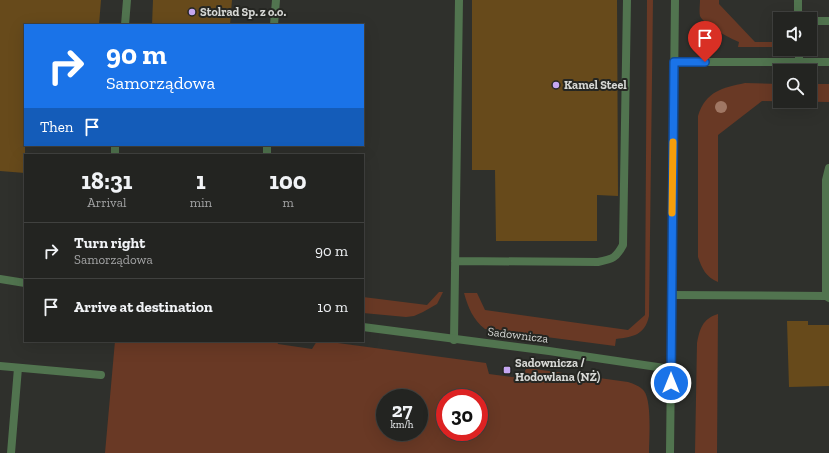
<!DOCTYPE html>
<meta charset="utf-8">
<style>
:root{--surface:#232421;--page:#2b2c2a;--text:#f1f3f6;--muted:#a3a4a5;--line:#40413f}
body{margin:0;font-family:"Zilla Slab",serif;background:var(--page);color:var(--text);height:100vh;display:flex;flex-direction:column;font-size:15px;white-space:nowrap}
*{box-sizing:border-box;margin:0}
p{font-size:13px;color:var(--muted)}
.icon{flex:none;width:22px;height:22px;fill:none;stroke:currentColor;stroke-width:2;stroke-linecap:round;stroke-linejoin:round}
.map{position:relative;flex:1;overflow:hidden}
.side{position:absolute;left:24px;top:154px;width:340px;height:188px;display:flex;flex-direction:column;background:var(--surface);border-radius:0px;box-shadow:0 4px 16px #0002,0 0 0 1px var(--line)}
.side>*{flex:none}
.top-card{position:absolute;left:24px;top:24px;width:340px;height:122px;border-radius:0px;box-shadow:0 4px 16px #0002,0 0 0 1px var(--line);background:#1a73e8;color:#fff;overflow:hidden}
.buttons{position:absolute;left:773px;top:12px;display:grid;gap:8px}
.buttons a{display:grid;place-items:center;width:44px;height:44px;border-radius:0px;background:var(--surface);box-shadow:0 4px 16px #0002,0 0 0 1px var(--line);font-size:20px}
.speed{position:absolute;left:376px;top:389px;display:flex;gap:8px;font-size:20px;font-weight:700;text-align:center}
.speed>*{display:grid;place-content:center;width:52px;height:52px;border-radius:50%;background:var(--surface);box-shadow:0 4px 16px #0002,0 0 0 1px var(--line);line-height:1}
.speed small{font-size:10px;font-weight:400}
.speed .limit{border:6px solid #d22;background:#fff;color:#111}
.pin{position:absolute;display:grid;place-items:center;width:34px;height:34px;color:#fff;margin:-41px -17px;border-radius:50% 50% 50% 0;rotate:-45deg;box-shadow:0 0 4px #0007}
.pin .icon{rotate:45deg}
.me{position:absolute;width:44px;margin:-22px;rotate:0deg;stroke-linejoin:round;filter:drop-shadow(0 0 3px #0008)}
.turn{display:flex;align-items:center;gap:14px;height:84px;padding:0 16px;font-size:18px}
.turn .icon{width:52px;height:52px;stroke-width:2.5}
.turn b{display:block;font-size:28px;line-height:34px}
.then{display:flex;align-items:center;height:38px;padding:0 16px;background:#0003;gap:8px;font-size:15px}
.eta{display:flex;justify-content:space-evenly;align-items:center;height:68px;text-align:center}
.eta b{font-size:24px;font-weight:700;line-height:28px}
ul{padding:0;list-style:none}
li{display:flex;align-items:center;gap:12px;height:56px;padding:0 16px;border-top:1px solid var(--line)}
li div{flex:1}
li b{display:block;font-size:15px}
li em{font-style:normal}
.map>svg:first-child{display:block}
.green{fill:#693925;fill-rule:evenodd}
.building{fill:#674a1b}
.lines{fill:none;stroke-linecap:round;stroke-linejoin:round}
.lane{stroke:#51744f;stroke-width:8}
.street{stroke:#51744f;stroke-width:8}
.tree{fill:#a07764}
.route-casing{stroke:#114b97;stroke-width:10}
.route{stroke:#1a73e8;stroke-width:7}
.slow{stroke:#f59e0b;stroke-width:7}
.poi-dot{fill:#c5a7f1;stroke:#252622;stroke-width:1.5}
.labels{text-anchor:middle;dominant-baseline:central;stroke-width:4;stroke-linejoin:round;paint-order:stroke}
.poi-label{font-size:12px;font-weight:bold;fill:#d7d8d5;stroke:#252622;text-anchor:start}
.street-label{font-size:12px;fill:#d7d8d5;stroke:#252622}
</style>
<div class="map">
<svg width="829" height="453" viewBox="0 0 829 453">
<rect width="100%" height="100%" fill="#2f302c"/>
<path class="green" d="M 647,0 L 653,0 L 649,316 C 645,335 633,337 616,339 L 615,346 L 485,329 C 473,320 468,307 464,293 L 477,293 L 485,310 L 628,330 L 645,315 Z
M 700,0 L 719,0 L 719,4 L 755,42 L 780,42 L 780,47 L 738,47 L 739,42 C 731,39 703,24 700,16 C 699,12 700,4 700,0 Z
M 745,83 L 780,84 L 780,101 L 810,101 L 810,84 L 829,84 L 829,102 L 762,101 L 718,135 L 718,282 C 706,277 702,269 698,257 L 698,116 C 706,91 722,88 745,83 Z
M 439,292 L 443,292 L 437,304 L 423,312 L 414,316 L 406,317 L 363,313 L 363,297 L 427,305 Z
M 718,314 L 717,453 L 695,453 L 697,343 C 700,329 702,319 718,314 Z
M 115,341 L 277,341 L 278,344 L 312,349 L 317,341 L 323,341 L 486,363 L 489,374 L 520,378 L 527,368 L 628,382 C 634,384 640,386 644,391 C 652,401 649,440 649,453 L 105,453 ZM 385,398 L 419,398 L 419,432 L 385,432 ZM 445,398 L 479,398 L 479,432 L 445,432 Z"/>
<path class="building" d="M 0,0 L 101,0 L 99,25 L 25,25 L 25,173 L 0,171 Z
M 153,0 L 232,0 L 230,25 L 152,25 Z
M 472,0 L 617,0 L 618,196 L 597,195 L 597,241 L 496,241 L 495,170 L 472,170 Z
M 787,321 L 808,321 L 808,325 L 829,325 L 829,386 L 789,387 Z"/>
<g class="lines">
<path class="lane" d="M 798,0 L 798,19
M 810,21 L 829,21
M 125,25 L 127,0
M 274,25 L 276,0
M 799,62 L 799,49
M 115,155 L 115,145
M 267,155 L 267,145
M 455,261 L 598,262 C 613,259 616,258 623,245 L 627,0
M 671,295 L 826,296 L 829,298
M 826,296 L 826,180 L 829,168
M 454,340 L 459,0
M 0,366 L 101,375
M 11,453 L 18,368"/>
<path class="street" d="M 674,62 L 829,62
M 0,279 L 25,283
M 363,327 L 549,351 L 671,369
M 670,453 L 675,0"/>
</g>
<circle class="tree" cx="721" cy="107" r="6"/>
<g class="lines">
<g class="route-casing">
<path id="route" d="M 671,383 L 674,62 L 705,62"/>
</g>
<use href="#route" class="route"/>
<path class="slow" d="M 672,213 L 673,142"/>
</g>
<g class="poi-dot">
<circle cx="192" cy="12" r="4"/>
<circle cx="556" cy="85" r="4"/>
<rect x="503" y="366" width="8" height="8" rx="2"/>
</g>
<g class="labels">
<g class="poi-label">
<text x="200" y="12">Stolrad Sp. z o.o.</text>
<text x="564" y="85">Kamel Steel</text>
<text x="515" y="363">Sadownicza /<tspan x="515" dy="14">Hodowlana (NŻ)</tspan></text>
</g>
<g class="street-label">
<text transform="translate(518 335) rotate(7)">Sadownicza</text>
</g>
</g>
</svg>
<div class="buttons">
<a><svg class="icon" aria-label="sound" viewBox="0 0 24 24"><path d="M4 9h4l5-4v14l-5-4H4zM17 9q2 3 0 6"/></svg></a>
<a><svg class="icon" aria-label="search" viewBox="0 0 24 24"><circle cx="10" cy="10" r="6"/><path d="M15 15l6 6"/></svg></a>
</div>
<div class="speed"><div>27<small>km/h</small></div><div class="limit">30</div></div>
<div class="pin" style="left:705px;top:62px;background:#d93025"><svg class="icon" aria-label="arrive" viewBox="0 0 24 24"><path d="M6 21V4h12l-3 4 3 4H6"/></svg></div>
<svg class="me" style="left:671px;top:383px" viewBox="-20 -20 40 40"><circle r="17" fill="#1a73e8" stroke="#fff" stroke-width="3"/><path d="M0-11L8 9 0 5-8 9z" fill="#fff"/></svg>
<div class="top-card">
<div class="turn"><svg class="icon" aria-label="right" viewBox="0 0 24 24"><path d="M7 20v-9h11M14 6l5 5-5 5"/></svg><div><b>90 m</b>Samorządowa</div></div>
<div class="then">Then<svg class="icon" aria-label="arrive" viewBox="0 0 24 24"><path d="M6 21V4h12l-3 4 3 4H6"/></svg></div>
</div>
<section class="side">
<div class="eta">
<div><b>18:31</b><p>Arrival</p></div>
<div><b>1</b><p>min</p></div>
<div><b>100</b><p>m</p></div>
</div>
<ul>
<li><svg class="icon" aria-label="right" viewBox="0 0 24 24"><path d="M7 20v-9h11M14 6l5 5-5 5"/></svg><div><b>Turn right</b><p>Samorządowa</p></div><em>90 m</em></li>
<li><svg class="icon" aria-label="arrive" viewBox="0 0 24 24"><path d="M6 21V4h12l-3 4 3 4H6"/></svg><div><b>Arrive at destination</b></div><em>10 m</em></li>
</ul>
</section>
</div>
